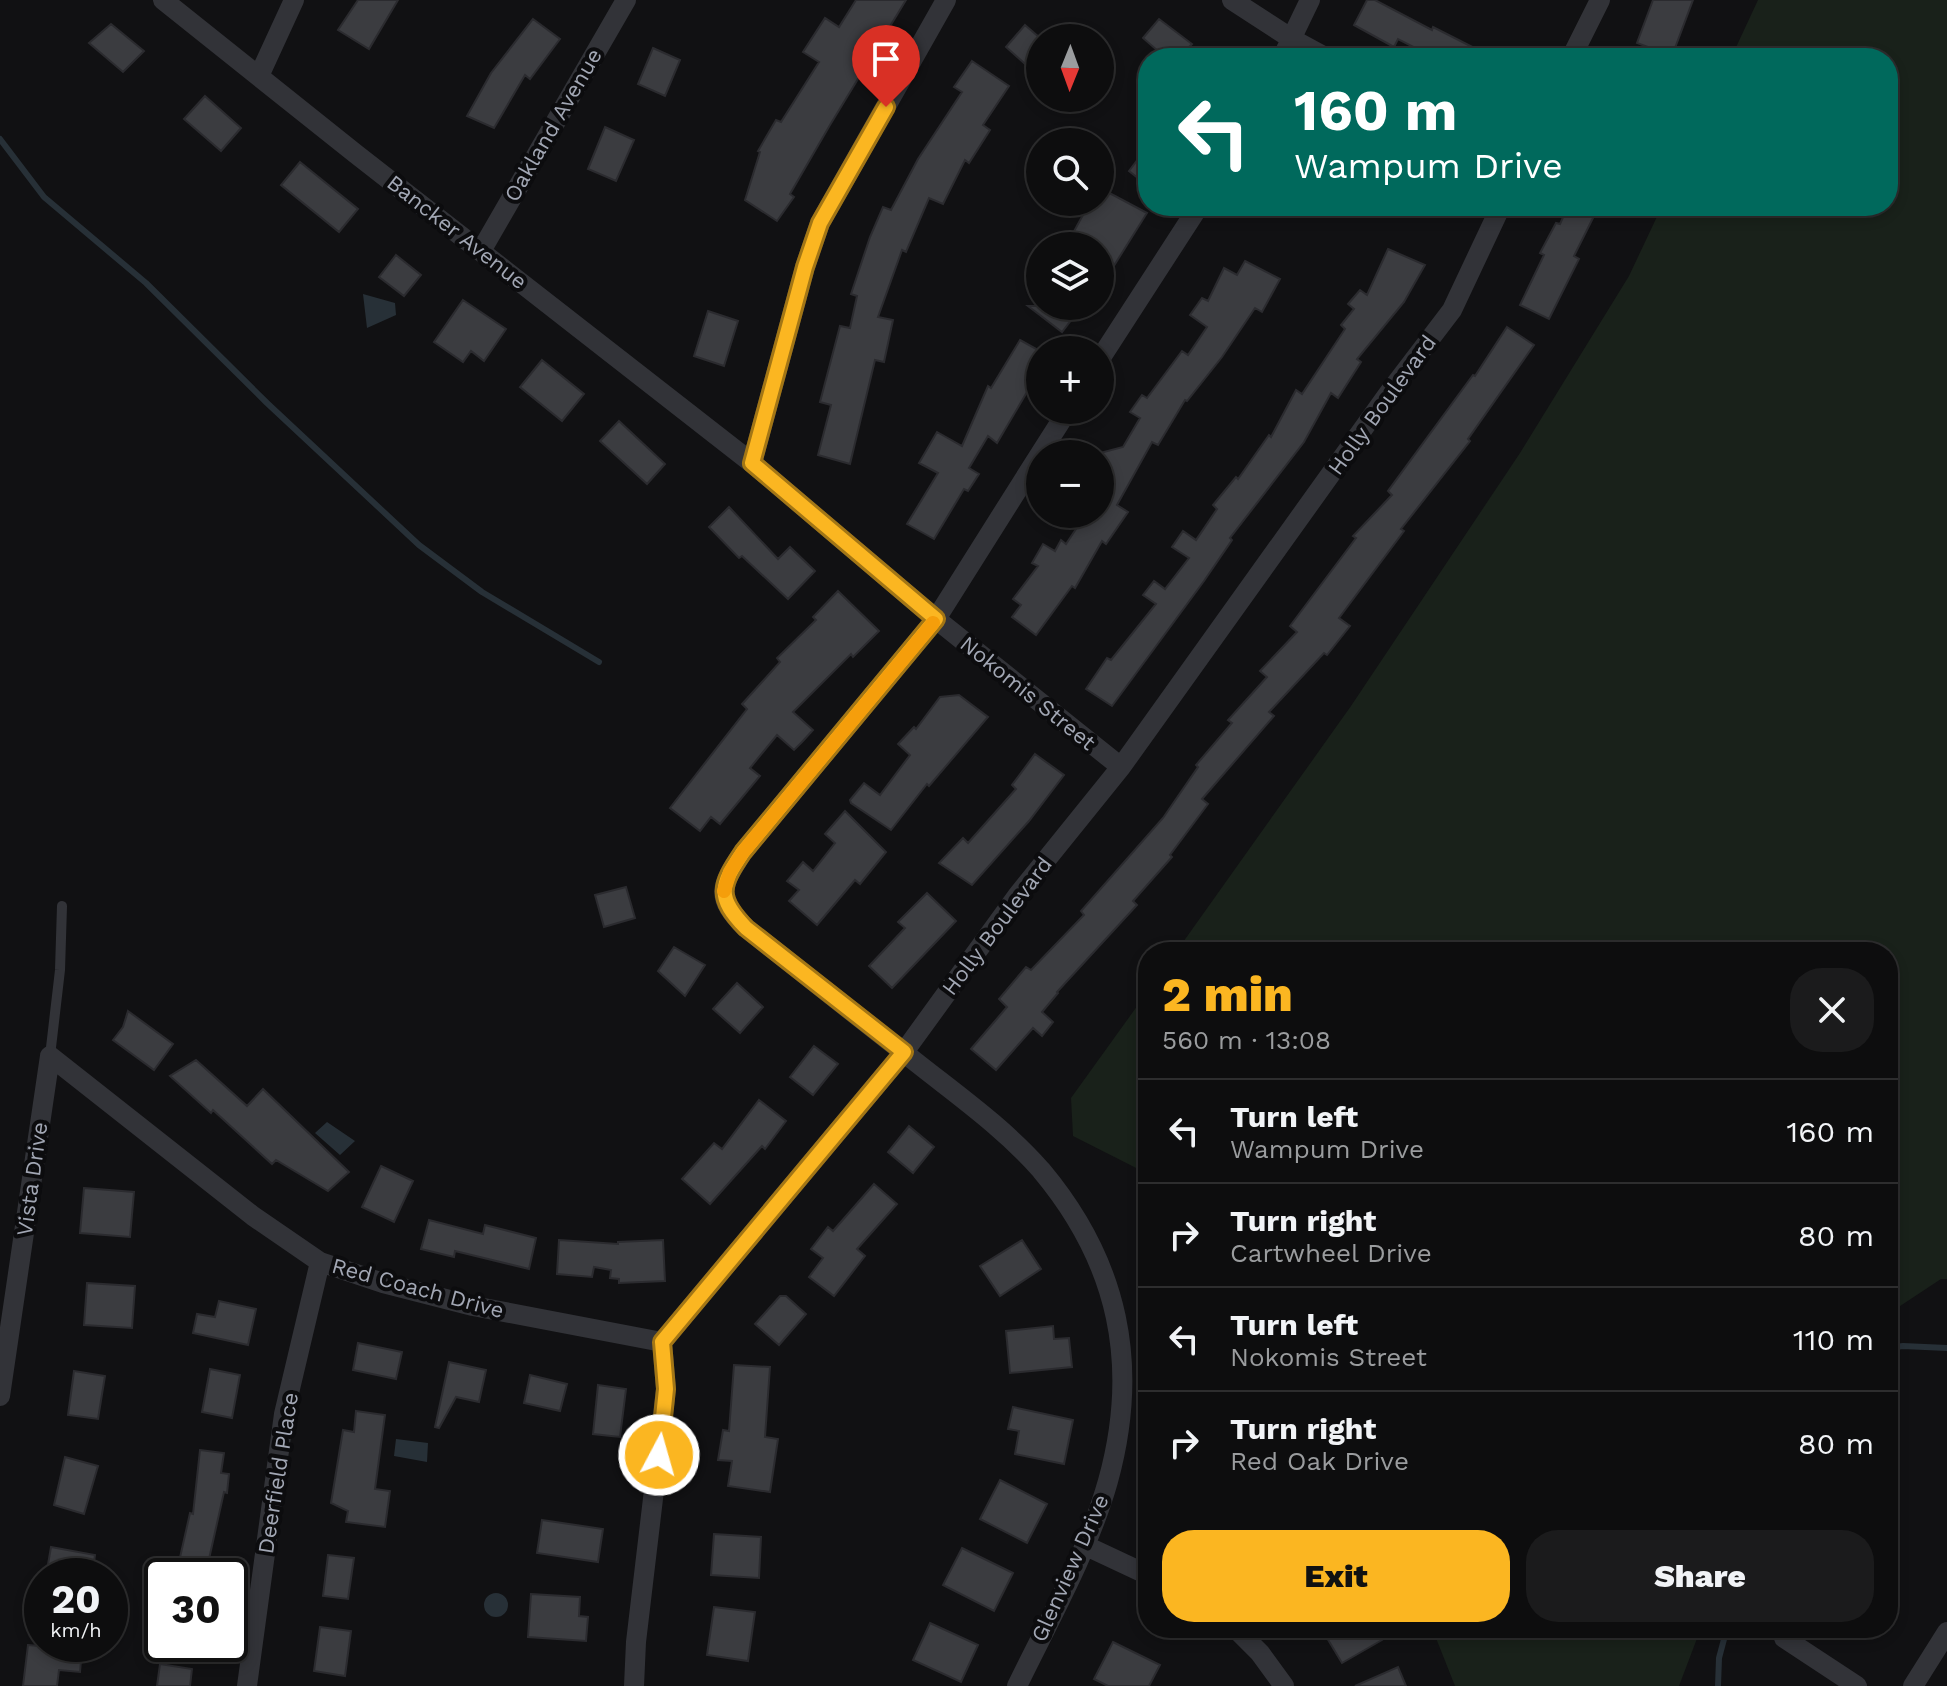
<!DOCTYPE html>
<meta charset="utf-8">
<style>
:root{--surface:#0d0d0e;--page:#1b1b1c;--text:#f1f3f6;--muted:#9a9c9e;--line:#2d2d2e;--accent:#fbb621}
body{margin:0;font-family:"Work Sans",sans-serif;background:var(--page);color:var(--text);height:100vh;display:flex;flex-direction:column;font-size:30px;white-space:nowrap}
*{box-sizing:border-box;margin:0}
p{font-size:26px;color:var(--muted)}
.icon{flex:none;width:44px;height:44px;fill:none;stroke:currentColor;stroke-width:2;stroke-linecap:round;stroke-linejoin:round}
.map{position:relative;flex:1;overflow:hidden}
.side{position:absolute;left:1138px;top:942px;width:760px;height:696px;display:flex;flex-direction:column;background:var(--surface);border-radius:32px;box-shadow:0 4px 12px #0003,0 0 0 2px var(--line)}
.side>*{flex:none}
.banner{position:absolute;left:1138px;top:48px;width:760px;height:168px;border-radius:32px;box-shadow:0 4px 12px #0003,0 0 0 2px var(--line);background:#00695c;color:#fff;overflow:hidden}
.needle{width:52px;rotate:181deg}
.fabs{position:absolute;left:1026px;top:24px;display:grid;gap:16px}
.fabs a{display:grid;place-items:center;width:88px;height:88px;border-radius:50%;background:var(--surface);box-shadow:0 4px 12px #0003,0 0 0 2px var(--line);font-size:40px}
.speed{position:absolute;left:24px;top:1558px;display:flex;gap:16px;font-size:40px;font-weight:700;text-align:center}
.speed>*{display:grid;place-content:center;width:104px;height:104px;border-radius:50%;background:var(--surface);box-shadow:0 4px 12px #0003,0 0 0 2px var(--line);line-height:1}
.speed small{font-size:20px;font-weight:400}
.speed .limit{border:4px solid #111;border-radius:12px;background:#fff;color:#111}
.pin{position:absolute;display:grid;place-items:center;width:68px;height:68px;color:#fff;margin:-82px -34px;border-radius:50% 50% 50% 0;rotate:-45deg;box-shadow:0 0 8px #0007}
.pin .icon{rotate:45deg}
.me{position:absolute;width:88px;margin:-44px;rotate:6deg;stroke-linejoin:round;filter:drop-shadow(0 0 6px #0008)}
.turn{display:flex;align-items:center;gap:28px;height:168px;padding:0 24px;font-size:36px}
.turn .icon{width:104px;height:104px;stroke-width:2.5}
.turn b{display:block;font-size:56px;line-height:68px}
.round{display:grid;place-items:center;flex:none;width:84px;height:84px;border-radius:32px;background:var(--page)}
.overview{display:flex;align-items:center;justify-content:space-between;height:136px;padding:0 24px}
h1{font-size:48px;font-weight:800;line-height:60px;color:var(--accent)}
.primary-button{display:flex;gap:16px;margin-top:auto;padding:16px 24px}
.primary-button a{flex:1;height:92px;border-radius:32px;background:var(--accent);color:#111;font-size:32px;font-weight:800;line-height:92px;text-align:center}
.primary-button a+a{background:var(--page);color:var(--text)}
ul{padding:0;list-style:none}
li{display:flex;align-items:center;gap:24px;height:104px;padding:0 24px;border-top:2px solid var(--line)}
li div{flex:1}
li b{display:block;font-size:30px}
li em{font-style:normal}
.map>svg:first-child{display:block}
.green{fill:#19211a}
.water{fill:#273037}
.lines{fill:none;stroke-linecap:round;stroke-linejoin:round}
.stream{stroke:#273037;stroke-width:6}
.building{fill:#3b3c40;stroke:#2b2b2f;stroke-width:2}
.lane{stroke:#323338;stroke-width:10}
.street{stroke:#323338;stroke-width:20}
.route-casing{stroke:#a37615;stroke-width:20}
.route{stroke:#fbb621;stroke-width:14}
.slow{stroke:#f59e0b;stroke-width:14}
.labels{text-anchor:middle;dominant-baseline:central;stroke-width:8;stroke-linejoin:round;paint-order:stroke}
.street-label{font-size:22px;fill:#a2a7b4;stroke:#0c0c0e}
</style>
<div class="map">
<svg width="1947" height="1686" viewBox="0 0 1947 1686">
<rect width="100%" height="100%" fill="#111113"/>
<path class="green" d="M 1758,0 L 1947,0 L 1947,1279 L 1941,1279 L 1888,1314 L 1888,952 L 1176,952 L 1351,706 L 1520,453 L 1629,276 L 1662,206 L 1888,206 L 1888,58 L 1731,58 Z
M 1148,991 L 1148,1174 L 1073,1136 L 1071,1098 Z
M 1432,1628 L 1701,1628 L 1679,1686 L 1455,1686 Z"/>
<path class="water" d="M 363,294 L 395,303 L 396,315 L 367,328 Z
M 327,1122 L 355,1141 L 340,1155 L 315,1133 Z
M 396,1439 L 428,1443 L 427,1462 L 394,1456 Z
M484 1605a12 12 0 1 1 24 0a12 12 0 1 1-24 0Z"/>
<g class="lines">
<path class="stream" d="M 0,139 L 44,197 L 146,283 L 267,403 L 419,545 L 482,592 L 599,662
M 1888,1348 L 1903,1346 L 1947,1348
M 1718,1686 L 1719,1658 L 1727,1628"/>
</g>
<path class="building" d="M 358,0 L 398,0 L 369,49 L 338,30 Z
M 856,0 L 906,0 L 830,125 L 790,194 L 794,197 L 777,221 L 745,200 L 760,152 L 758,151 L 776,120 L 781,122 L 819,62 L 803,52 L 825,18 L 839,27 Z
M 1367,0 L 1375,0 L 1432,30 L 1433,27 L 1494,58 L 1435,58 L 1398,39 L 1394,47 L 1354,25 Z
M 1653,0 L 1693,0 L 1672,56 L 1637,43 Z
M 533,19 L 560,39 L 530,79 L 525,75 L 494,128 L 467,116 L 491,73 Z
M 1159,19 L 1192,44 L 1190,46 L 1209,58 L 1166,58 L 1143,38 Z
M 111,24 L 144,51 L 123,72 L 89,43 Z
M 1025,25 L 1040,38 L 1040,62 L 1033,71 L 1006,47 Z
M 653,48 L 680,60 L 665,96 L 638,84 Z
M 972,61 L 1009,86 L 983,125 L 990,130 L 969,163 L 965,160 L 943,204 L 929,198 L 906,252 L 902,250 L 878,317 L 893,320 L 884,362 L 875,360 L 850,464 L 818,455 L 831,405 L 820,402 L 840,326 L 850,328 L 857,296 L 851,294 L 870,237 L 883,207 L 891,210 L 918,159 L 962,92 L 954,87 Z
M 205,96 L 241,128 L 221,151 L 184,119 Z
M 605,127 L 634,140 L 616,181 L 588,169 Z
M 1148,146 L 1148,186 L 1129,171 Z
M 300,162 L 358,209 L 339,232 L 281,185 Z
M 1100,188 L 1147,213 L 1100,288 L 1100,246 L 1066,246 L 1090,202 L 1100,202 Z
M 1568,206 L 1599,206 L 1574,256 L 1579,259 L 1549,319 L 1520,305 L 1544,255 L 1540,253 L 1556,223 L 1560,224 Z
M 1388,249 L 1425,265 L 1404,302 L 1357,359 L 1361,362 L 1338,398 L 1331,393 L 1304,442 L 1230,538 L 1232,540 L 1204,581 L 1112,706 L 1086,689 L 1107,658 L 1111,660 L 1156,604 L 1143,595 L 1154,581 L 1165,589 L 1189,558 L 1172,547 L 1183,531 L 1196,540 L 1217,509 L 1213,505 L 1236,477 L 1238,479 L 1269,435 L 1271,437 L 1296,390 L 1302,394 L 1345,329 L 1341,325 L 1354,309 L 1348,304 L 1360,290 L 1367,295 Z
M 396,255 L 421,275 L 404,296 L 379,277 Z
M 1245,261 L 1280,279 L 1262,312 L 1255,308 L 1222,357 L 1187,401 L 1185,400 L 1158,445 L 1152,442 L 1117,505 L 1128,512 L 1106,544 L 1102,541 L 1075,588 L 1072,586 L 1036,635 L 1012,617 L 1021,605 L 1013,599 L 1038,566 L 1032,563 L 1043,544 L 1055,551 L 1061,540 L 1066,544 L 1086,514 L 1100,514 L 1100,453 L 1123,447 L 1140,418 L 1130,412 L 1142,395 L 1147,398 L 1182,351 L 1188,355 L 1207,327 L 1190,315 L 1202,298 L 1208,301 L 1224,268 L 1237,275 Z
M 463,300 L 506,329 L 484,361 L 471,351 L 463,362 L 434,342 Z
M 1028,306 L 1082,306 L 1062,332 Z
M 708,311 L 738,321 L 724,366 L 694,356 Z
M 1507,327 L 1534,345 L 1468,439 L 1470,441 L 1401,529 L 1404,531 L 1339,618 L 1350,626 L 1327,655 L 1324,653 L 1269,712 L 1274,716 L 1202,799 L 1208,804 L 1170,855 L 1172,857 L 1133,901 L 1137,905 L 1057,992 L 1058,993 L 1042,1012 L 1053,1022 L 1042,1036 L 1033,1028 L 996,1070 L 971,1049 L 1007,1007 L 999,999 L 1026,967 L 1031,970 L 1084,915 L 1081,911 L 1163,818 L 1198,767 L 1196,765 L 1232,723 L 1228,720 L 1267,677 L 1260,671 L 1297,632 L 1290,626 L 1356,538 L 1353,536 L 1392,495 L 1388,491 L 1473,375 L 1475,376 Z
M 1020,340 L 1040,351 L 1040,370 L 997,443 L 988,436 L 969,468 L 979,474 L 968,491 L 964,489 L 934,539 L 907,524 L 938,473 L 919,463 L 937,432 L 962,446 L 988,386 L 991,388 Z
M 542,360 L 584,394 L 562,421 L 520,387 Z
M 619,421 L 665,464 L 647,484 L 600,441 Z
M 729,507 L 778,559 L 790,547 L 815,571 L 788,599 L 742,556 L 739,558 L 709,527 Z
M 838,591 L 879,631 L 853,657 L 851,654 L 793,712 L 813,730 L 802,742 L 794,750 L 777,735 L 750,768 L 760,776 L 720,824 L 711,817 L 700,831 L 670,808 L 747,709 L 742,704 L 780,662 L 777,658 L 816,620 L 813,617 Z
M 959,695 L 988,717 L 929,786 L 927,784 L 891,830 L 851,803 L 850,800 L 864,783 L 880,795 L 910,755 L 898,744 L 914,727 L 916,729 L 940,697 Z
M 1035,754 L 1064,775 L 1029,821 L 972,885 L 939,863 L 963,838 L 968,843 L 1016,789 L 1012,785 Z
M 845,811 L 886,852 L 860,884 L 855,880 L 817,925 L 789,901 L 799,890 L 787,881 L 803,862 L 813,871 L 835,843 L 825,834 Z
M 626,887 L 635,918 L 604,927 L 595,895 Z
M 927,893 L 956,921 L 892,988 L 869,966 L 905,928 L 898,922 Z
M 674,947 L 705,965 L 685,996 L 658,971 Z
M 737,983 L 763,1007 L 740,1033 L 713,1009 Z
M 128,1011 L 173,1044 L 154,1070 L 113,1040 L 123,1027 Z
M 814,1046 L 838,1064 L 813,1095 L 790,1077 Z
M 196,1060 L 247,1106 L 263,1089 L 349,1172 L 328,1191 L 276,1160 L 272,1164 L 213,1110 L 211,1113 L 170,1076 Z
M 759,1100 L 786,1121 L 765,1149 L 762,1146 L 710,1204 L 682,1179 L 714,1143 L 722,1149 Z
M 909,1126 L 934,1147 L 913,1173 L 888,1152 Z
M 381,1166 L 413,1181 L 394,1222 L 362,1207 Z
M 874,1184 L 897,1204 L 857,1249 L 865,1256 L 834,1296 L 809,1277 L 823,1258 L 811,1249 L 828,1227 L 833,1231 Z
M 84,1188 L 134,1192 L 130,1237 L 80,1233 Z
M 429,1220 L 483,1234 L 485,1225 L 536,1238 L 529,1269 L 455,1251 L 454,1257 L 421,1249 Z
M 559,1240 L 618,1244 L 618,1242 L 663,1240 L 665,1281 L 619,1283 L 619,1279 L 610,1278 L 611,1270 L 594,1267 L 592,1277 L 557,1274 Z
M 1022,1240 L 1041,1269 L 1000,1296 L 980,1266 Z
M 87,1283 L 135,1286 L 132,1328 L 84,1325 Z
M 780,1296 L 786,1296 L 806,1314 L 779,1345 L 755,1324 Z
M 219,1301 L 256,1309 L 248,1345 L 193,1333 L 197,1314 L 215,1317 Z
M 1053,1326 L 1054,1339 L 1069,1338 L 1072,1367 L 1010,1373 L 1006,1331 Z
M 358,1343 L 402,1352 L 396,1379 L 353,1370 Z
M 449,1362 L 486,1370 L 479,1402 L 456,1397 L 439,1428 L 435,1427 Z
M 734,1365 L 770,1367 L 765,1437 L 778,1439 L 770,1492 L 728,1486 L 732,1461 L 718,1460 L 723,1430 L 729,1431 Z
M 210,1369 L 240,1375 L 232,1418 L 202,1412 Z
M 74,1371 L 105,1376 L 98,1419 L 68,1415 Z
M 530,1375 L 567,1384 L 560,1411 L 524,1403 Z
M 598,1385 L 626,1389 L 620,1437 L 593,1434 Z
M 1013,1407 L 1073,1420 L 1064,1464 L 1015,1454 L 1019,1431 L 1008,1429 Z
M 356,1411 L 385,1415 L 375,1489 L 390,1491 L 385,1527 L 346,1522 L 348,1511 L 331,1503 L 343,1430 L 354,1432 Z
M 200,1450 L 224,1453 L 221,1473 L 229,1474 L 227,1493 L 224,1492 L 207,1568 L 179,1562 L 190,1513 L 193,1514 Z
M 65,1457 L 98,1466 L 84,1514 L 54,1505 Z
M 1000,1480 L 1047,1504 L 1027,1543 L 980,1519 Z
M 542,1520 L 603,1529 L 598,1562 L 537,1553 Z
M 714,1534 L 761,1537 L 759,1578 L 711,1575 Z
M 51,1547 L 95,1555 L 92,1576 L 46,1576 Z
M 962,1548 L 1013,1573 L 994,1611 L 943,1585 Z
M 328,1555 L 354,1558 L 348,1599 L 323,1596 Z
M 531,1594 L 580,1597 L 579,1616 L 588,1617 L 586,1641 L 528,1637 Z
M 714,1607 L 755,1612 L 748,1661 L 707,1655 Z
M 930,1623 L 978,1645 L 961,1682 L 913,1660 Z
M 320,1627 L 351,1631 L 345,1676 L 314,1671 Z
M 1321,1628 L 1375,1628 L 1382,1640 L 1342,1663 Z
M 1113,1642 L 1160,1665 L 1149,1686 L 1108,1686 L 1094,1679 Z
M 28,1645 L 82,1650 L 80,1672 L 59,1670 L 57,1686 L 23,1686 Z
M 160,1664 L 192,1669 L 190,1686 L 157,1686 Z
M 1398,1667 L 1406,1686 L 1355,1686 Z"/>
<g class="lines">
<path class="lane" d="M 50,1056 L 60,970 L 62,906"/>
<path class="street" d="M 163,0 L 356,154 L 752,463 L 936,619 L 1121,767
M 1232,0 L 1292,39 L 1327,58
M 1282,58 L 1310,0
M 1571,58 L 1600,0
M 259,76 L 294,0
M 481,251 L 626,0
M 1100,359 L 1199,206
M 1040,454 L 1068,410
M 752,463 L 805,267 L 820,223 L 946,0
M 50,1056 L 253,1216 L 320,1262 L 383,1283 L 473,1306 L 662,1342
M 0,1396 L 50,1056
M 1084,1545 L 1148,1575
M 1235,1628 L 1260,1653 L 1284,1686
M 1784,1638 L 1857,1686
M 247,1686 L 284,1414 L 320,1262
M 634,1686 L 636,1642 L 666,1389 L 662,1342 L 904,1052 L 1017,896 L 1121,767 L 1388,394 L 1452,310 L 1501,206
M 1017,1686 C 1049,1620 1088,1552 1108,1481 C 1140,1365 1119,1263 1041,1170 C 1005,1129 960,1097 917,1063 C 860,1018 803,973 746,928 C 715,897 720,887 743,852 L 936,619 L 1040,454
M 1913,1686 L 1947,1632"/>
</g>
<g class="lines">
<g class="route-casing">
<path id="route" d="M 659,1455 L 666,1389 L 662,1342 L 904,1052 L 746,928 C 716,897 720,886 743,852 L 936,619 L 752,463 L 805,267 L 820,223 L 886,107"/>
</g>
<use href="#route" class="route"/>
<path class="slow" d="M 724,891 L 730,872 L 743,852 L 933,623"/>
</g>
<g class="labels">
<g class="street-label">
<text transform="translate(553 125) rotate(-60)">Oakland Avenue</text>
<text transform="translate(457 232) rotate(38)">Bancker Avenue</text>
<text transform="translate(1382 405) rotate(-54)">Holly Boulevard</text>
<text transform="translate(1028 693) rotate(39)">Nokomis Street</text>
<text transform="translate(997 926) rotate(-53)">Holly Boulevard</text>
<text transform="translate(32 1179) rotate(-82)">Vista Drive</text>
<text transform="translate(418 1288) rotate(15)">Red Coach Drive</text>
<text transform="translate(278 1473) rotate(-81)">Deerfield Place</text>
<text transform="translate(1070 1568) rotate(-66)">Glenview Drive</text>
</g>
</g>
</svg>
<div class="fabs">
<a><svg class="needle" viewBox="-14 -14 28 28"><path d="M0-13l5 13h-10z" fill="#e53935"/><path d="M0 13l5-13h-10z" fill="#9a9c9e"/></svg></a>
<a><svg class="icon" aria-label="search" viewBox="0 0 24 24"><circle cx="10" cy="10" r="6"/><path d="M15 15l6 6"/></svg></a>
<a><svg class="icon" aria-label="layers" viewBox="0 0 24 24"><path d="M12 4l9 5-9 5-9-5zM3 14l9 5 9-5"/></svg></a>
<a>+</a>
<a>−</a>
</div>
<div class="speed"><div>20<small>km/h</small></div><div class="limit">30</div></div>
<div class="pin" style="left:886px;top:107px;background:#d93025"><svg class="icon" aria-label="arrive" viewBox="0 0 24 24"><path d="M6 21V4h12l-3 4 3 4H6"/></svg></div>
<svg class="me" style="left:659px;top:1455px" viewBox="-20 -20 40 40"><circle r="17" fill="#fbb621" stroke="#fff" stroke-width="3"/><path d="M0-11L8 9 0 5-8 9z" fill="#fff"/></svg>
<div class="banner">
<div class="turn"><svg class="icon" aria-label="left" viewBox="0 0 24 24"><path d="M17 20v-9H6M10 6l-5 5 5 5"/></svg><div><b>160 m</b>Wampum Drive</div></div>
</div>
<section class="side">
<div class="overview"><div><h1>2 min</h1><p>560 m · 13:08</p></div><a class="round"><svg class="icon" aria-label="close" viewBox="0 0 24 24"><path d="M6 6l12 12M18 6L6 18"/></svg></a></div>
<ul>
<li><svg class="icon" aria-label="left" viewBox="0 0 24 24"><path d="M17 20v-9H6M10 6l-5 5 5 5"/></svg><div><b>Turn left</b><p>Wampum Drive</p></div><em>160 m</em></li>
<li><svg class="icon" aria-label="right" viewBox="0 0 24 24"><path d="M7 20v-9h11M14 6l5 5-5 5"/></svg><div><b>Turn right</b><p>Cartwheel Drive</p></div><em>80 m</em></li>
<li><svg class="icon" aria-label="left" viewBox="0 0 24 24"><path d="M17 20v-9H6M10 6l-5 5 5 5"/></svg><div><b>Turn left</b><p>Nokomis Street</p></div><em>110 m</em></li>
<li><svg class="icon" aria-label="right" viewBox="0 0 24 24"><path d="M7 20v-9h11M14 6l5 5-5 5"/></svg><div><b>Turn right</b><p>Red Oak Drive</p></div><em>80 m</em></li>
</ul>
<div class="primary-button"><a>Exit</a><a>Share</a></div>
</section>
</div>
